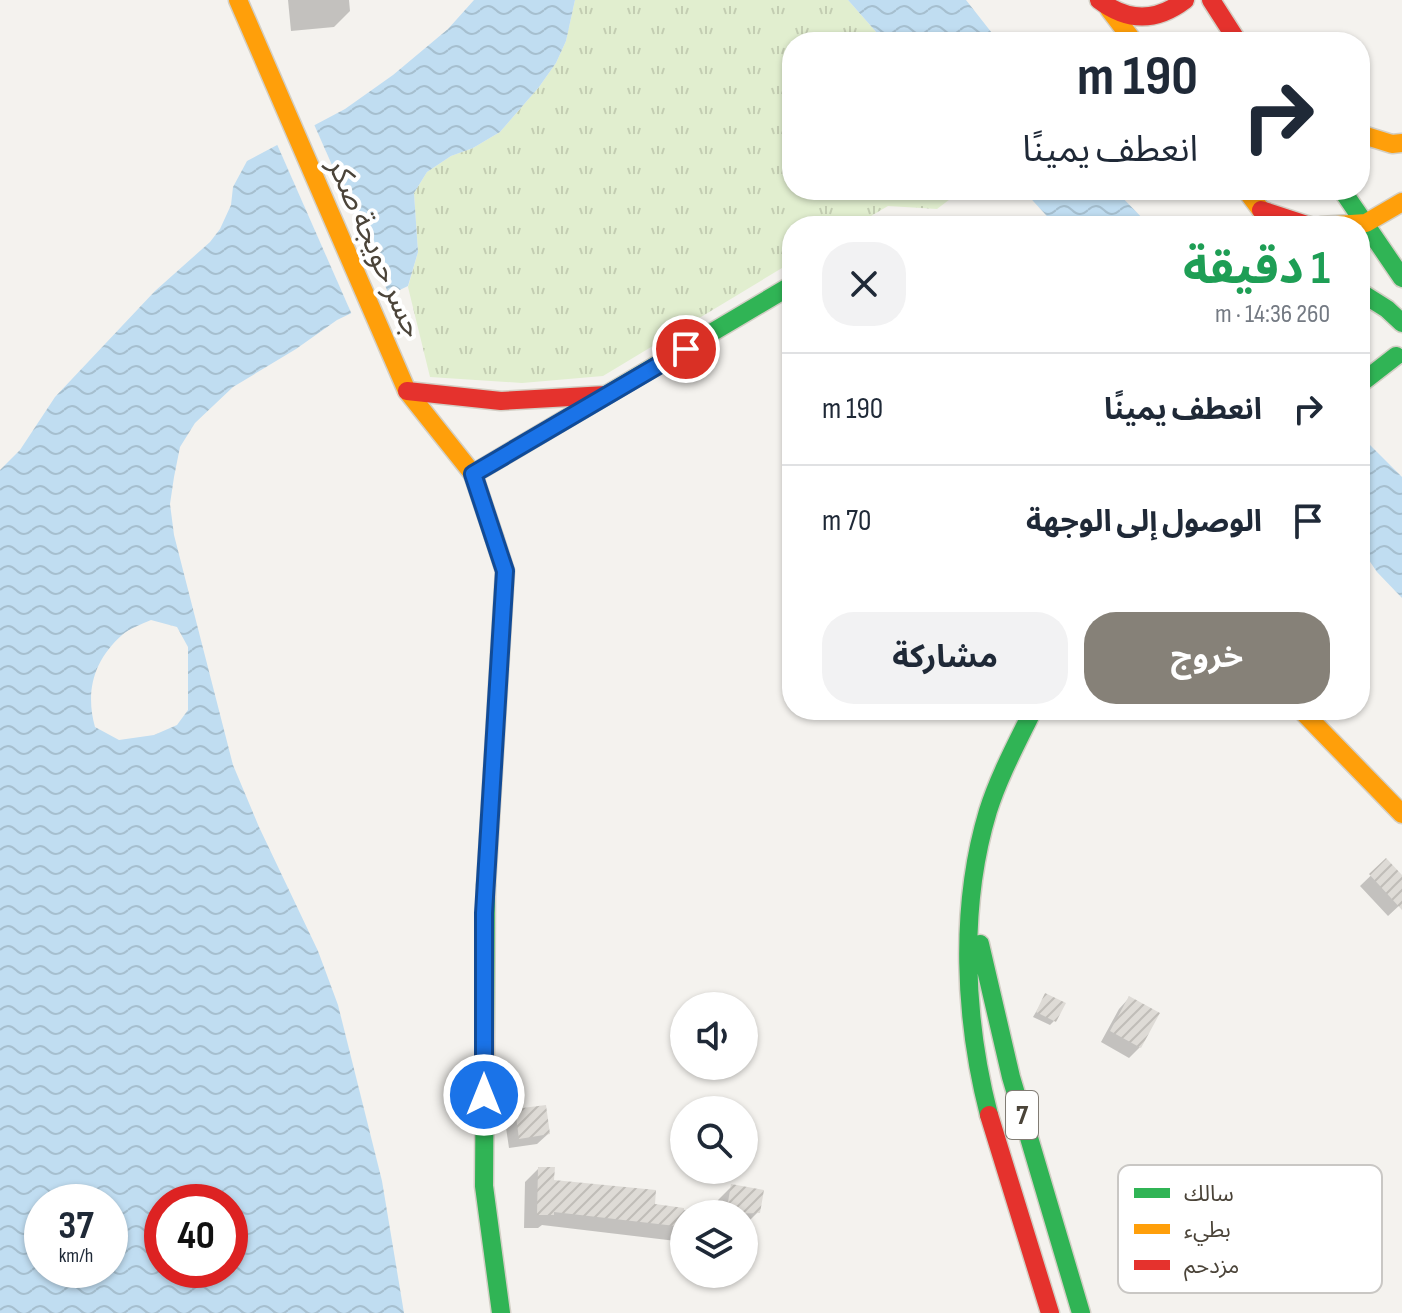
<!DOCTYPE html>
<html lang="ar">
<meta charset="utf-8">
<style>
:root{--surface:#fff;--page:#f2f2f3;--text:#1f2937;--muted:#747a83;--line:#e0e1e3;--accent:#868178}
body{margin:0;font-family:"Sofia Sans Condensed","Noto Sans Arabic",sans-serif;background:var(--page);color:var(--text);direction:rtl;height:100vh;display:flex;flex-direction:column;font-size:30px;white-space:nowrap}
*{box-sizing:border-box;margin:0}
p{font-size:26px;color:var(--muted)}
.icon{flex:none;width:44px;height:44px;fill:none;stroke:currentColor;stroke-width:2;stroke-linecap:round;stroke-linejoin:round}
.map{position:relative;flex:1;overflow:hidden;direction:ltr}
.drawer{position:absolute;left:782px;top:216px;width:588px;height:504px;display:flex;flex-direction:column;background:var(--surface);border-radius:32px;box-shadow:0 2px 6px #0004;direction:rtl}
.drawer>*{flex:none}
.hud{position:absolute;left:782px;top:32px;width:588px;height:168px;border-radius:32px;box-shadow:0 2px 6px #0004;direction:rtl;background:#fff;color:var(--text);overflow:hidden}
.controls{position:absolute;left:670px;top:992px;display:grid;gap:16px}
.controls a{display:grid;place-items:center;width:88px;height:88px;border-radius:50%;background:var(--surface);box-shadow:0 2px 6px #0004;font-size:40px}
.speed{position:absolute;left:24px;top:1184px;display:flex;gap:16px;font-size:40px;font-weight:700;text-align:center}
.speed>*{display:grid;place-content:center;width:104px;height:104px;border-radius:50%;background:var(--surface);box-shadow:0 2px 6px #0004;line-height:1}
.speed small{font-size:20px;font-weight:400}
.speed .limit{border:12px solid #d22;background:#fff;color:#111}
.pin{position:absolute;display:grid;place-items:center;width:68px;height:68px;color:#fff;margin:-34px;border:4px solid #fff;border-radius:50%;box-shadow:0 2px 8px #0007}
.me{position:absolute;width:88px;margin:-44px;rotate:0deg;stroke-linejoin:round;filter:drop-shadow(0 0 6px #0008)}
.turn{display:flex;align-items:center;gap:28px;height:168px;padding:0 40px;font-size:36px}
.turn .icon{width:104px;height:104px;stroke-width:2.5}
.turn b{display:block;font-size:56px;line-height:68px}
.round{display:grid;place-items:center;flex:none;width:84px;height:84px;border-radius:32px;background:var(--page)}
.summary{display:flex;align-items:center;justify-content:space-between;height:136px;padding:0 40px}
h1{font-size:48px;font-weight:700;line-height:60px;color:#1e9e55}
.action{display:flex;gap:16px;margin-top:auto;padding:16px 40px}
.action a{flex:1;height:92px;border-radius:32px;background:var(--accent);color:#fff;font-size:32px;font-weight:700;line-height:92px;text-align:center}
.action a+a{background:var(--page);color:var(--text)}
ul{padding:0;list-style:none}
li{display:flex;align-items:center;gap:24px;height:112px;padding:0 40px;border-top:2px solid var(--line)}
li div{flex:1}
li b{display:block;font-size:30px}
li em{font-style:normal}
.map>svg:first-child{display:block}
.grass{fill:url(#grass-tufts)}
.water{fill:url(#water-waves);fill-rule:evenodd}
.pier{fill:#f4f2ee}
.shadow{fill:#0003}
.building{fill:url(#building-hatch)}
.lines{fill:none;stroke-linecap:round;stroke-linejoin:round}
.fast-casing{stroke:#d3cfc5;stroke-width:21}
.slow-casing{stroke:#d3cfc5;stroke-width:21}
.jam-casing{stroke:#d3cfc5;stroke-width:21}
.fast{stroke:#30b455;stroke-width:18}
.slow{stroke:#ff9f0a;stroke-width:18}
.jam{stroke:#e5322d;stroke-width:18}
.route-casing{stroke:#114b97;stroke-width:20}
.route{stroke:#1a73e8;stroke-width:14}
.labels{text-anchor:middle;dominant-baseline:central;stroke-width:8;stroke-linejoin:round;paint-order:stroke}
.shield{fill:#fff;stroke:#817c74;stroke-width:2}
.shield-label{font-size:28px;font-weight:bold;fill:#4b4439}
.street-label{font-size:30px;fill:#4b4439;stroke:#fff}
.key{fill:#fff;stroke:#c9c7c4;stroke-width:2}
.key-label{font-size:22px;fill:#4b4439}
</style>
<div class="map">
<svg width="1402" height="1313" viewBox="0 0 1402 1313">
<defs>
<pattern id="grass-tufts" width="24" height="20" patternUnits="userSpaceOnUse" patternTransform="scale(2)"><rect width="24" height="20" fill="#e1eecf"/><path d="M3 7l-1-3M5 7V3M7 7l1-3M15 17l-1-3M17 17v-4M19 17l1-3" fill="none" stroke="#c3cdb2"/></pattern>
<pattern id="water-waves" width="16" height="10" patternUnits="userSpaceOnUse" patternTransform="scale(2)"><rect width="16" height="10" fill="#c0ddf1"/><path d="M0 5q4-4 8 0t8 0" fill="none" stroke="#a6bfcf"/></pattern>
<pattern id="building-hatch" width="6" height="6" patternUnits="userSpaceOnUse" patternTransform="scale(2)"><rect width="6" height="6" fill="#dedbd6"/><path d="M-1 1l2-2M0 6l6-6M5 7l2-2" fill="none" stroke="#c0bdb8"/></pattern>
</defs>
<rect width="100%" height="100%" fill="#f4f2ee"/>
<path class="grass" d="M 575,0 L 848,0 L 885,42 L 792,42 L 792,190 L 962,190 L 937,209 L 888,206 L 854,226 L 792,226 L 792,262 L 603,376 L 522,383 L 430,377 L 408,287 L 418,252 L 414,193 L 427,172 L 451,156 L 473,148 L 500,132 L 539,87 L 556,63 L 566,41 Z"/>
<path class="water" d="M 474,0 L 575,0 L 566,41 L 556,63 L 539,87 L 500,132 L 473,148 L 451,156 L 427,172 L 414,193 L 418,252 L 408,286 L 337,320 L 296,349 L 233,387 L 195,423 L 180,447 L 174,477 L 170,504 L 174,535 L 233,765 L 259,827 L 318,951 L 338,1005 L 382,1181 L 404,1313 L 0,1313 L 0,470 L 20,450 L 55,397 L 155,291 L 210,242 L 220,229 L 231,205 L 233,187 L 247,161 L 345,109 L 393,75 L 448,29 ZM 151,620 L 177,627 L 188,647 L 188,710 L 177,725 L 154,735 L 119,740 L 95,727 C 85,691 94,660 122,635 C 130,628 142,624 151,620 ZM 42,1202 L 110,1202 L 110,1270 L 42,1270 ZM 162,1202 L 230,1202 L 230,1270 L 162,1270 Z
M 848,0 L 966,0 L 999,42 L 885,42 Z
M 1023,190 L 1115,190 L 1150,226 L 1056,226 Z
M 1360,435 L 1402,477 L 1402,598 L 1377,572 L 1360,547 Z"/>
<path class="pier" d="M 313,122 L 391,299 L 353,317 L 276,142 Z"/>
<path class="shadow" d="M 288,0 L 349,0 L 350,11 L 334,27 L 291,31 Z
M 1386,861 L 1402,878 L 1402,903 L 1388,916 L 1360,886 Z
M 1046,995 L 1054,1021 L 1050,1025 L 1033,1017 Z
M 1129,998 L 1140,1047 L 1129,1058 L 1101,1042 L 1119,1009 Z
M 516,1111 L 548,1134 L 537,1144 L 509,1148 L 505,1121 Z
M 538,1169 L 552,1182 L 653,1206 L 706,1213 L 708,1211 L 716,1213 L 718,1200 L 732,1186 L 758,1212 L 750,1220 L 744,1238 L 744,1214 L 684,1214 L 684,1239 L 679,1238 L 676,1241 L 542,1225 L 538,1228 L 524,1228 L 525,1182 Z"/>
<path class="building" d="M 1386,858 L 1402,875 L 1402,910 L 1369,874 Z
M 1045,993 L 1066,1003 L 1056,1022 L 1036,1012 Z
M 1129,996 L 1160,1013 L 1141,1048 L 1110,1031 Z
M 546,1105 L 550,1134 L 519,1139 L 515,1109 Z
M 538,1167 L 555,1167 L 554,1180 L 656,1190 L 655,1204 L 684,1208 L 684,1227 L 554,1212 L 554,1215 L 537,1215 Z
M 731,1184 L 764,1190 L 760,1213 L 726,1214 Z"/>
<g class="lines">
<g class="fast-casing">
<path id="fast" d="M 1342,190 L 1402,278
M 1360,292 L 1387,309 L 1402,323
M 1360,384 L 1396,356
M 494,537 L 473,474 L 792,285
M 486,885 L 484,1186 L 501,1313
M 980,944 L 1011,1077 L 1081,1313
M 989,1115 C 964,1018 959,907 988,811 C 999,776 1017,743 1033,710"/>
</g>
<g class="slow-casing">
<path id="slow" d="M 238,0 L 407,391 L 473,474
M 1109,9 L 1134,42
M 1360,134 L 1392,144 L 1402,143
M 1246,190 L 1261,210 L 1277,225
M 1321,226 L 1366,223 L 1402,202
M 1301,710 L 1402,814"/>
</g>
<g class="jam-casing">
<path id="jam" d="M 1099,0 C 1128,22 1156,22 1185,0
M 1211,0 L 1238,42
M 1261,210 L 1310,226
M 407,391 L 501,401 L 606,395
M 486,885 L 505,571 L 494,537
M 989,1115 L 1050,1313"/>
</g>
<use href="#fast" class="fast"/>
<use href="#slow" class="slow"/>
<use href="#jam" class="jam"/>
</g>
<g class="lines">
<g class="route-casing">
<path id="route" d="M 484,1095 L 484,913 L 505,571 L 473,474 L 686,349"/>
</g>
<use href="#route" class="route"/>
</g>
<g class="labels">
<rect class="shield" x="1006" y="1091" width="32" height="48" rx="6"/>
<g class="shield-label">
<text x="1022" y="1115">7</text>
</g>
<g class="street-label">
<text transform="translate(375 248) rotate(66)">جسر حويجة صكر</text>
</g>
</g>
<rect x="1118" y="1165" width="264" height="128" rx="12" class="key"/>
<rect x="1134" y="1188" width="36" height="10" fill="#30b455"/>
<rect x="1134" y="1224" width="36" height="10" fill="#ff9f0a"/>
<rect x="1134" y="1260" width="36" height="10" fill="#e5322d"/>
<g class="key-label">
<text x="1184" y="1201">سالك</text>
<text x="1184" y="1237">بطيء</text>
<text x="1184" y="1273">مزدحم</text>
</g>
</svg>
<div class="controls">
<a><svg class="icon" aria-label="sound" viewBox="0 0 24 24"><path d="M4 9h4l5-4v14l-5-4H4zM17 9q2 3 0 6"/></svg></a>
<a><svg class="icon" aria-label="search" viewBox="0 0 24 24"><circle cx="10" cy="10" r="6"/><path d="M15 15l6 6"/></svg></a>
<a><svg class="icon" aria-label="layers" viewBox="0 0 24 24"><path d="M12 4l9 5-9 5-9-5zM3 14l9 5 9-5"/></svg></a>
</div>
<div class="speed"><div>37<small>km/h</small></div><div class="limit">40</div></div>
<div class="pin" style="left:686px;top:349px;background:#d93025"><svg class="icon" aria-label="arrive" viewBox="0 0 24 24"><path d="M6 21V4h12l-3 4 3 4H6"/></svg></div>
<svg class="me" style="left:484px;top:1095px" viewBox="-20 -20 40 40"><circle r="17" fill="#1a73e8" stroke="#fff" stroke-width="3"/><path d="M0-11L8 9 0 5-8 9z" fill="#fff"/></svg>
<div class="hud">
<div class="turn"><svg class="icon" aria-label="right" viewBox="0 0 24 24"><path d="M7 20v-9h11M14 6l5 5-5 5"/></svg><div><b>190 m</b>انعطف يمينًا</div></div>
</div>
<section class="drawer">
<div class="summary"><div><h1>1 دقيقة</h1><p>260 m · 14:36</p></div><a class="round"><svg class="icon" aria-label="close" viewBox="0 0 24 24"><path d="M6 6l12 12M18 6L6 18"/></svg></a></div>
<ul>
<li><svg class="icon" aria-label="right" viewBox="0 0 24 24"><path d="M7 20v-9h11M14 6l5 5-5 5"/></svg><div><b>انعطف يمينًا</b></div><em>190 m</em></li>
<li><svg class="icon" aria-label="arrive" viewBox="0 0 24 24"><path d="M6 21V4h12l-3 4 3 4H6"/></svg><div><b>الوصول إلى الوجهة</b></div><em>70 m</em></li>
</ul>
<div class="action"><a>خروج</a><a>مشاركة</a></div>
</section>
</div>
